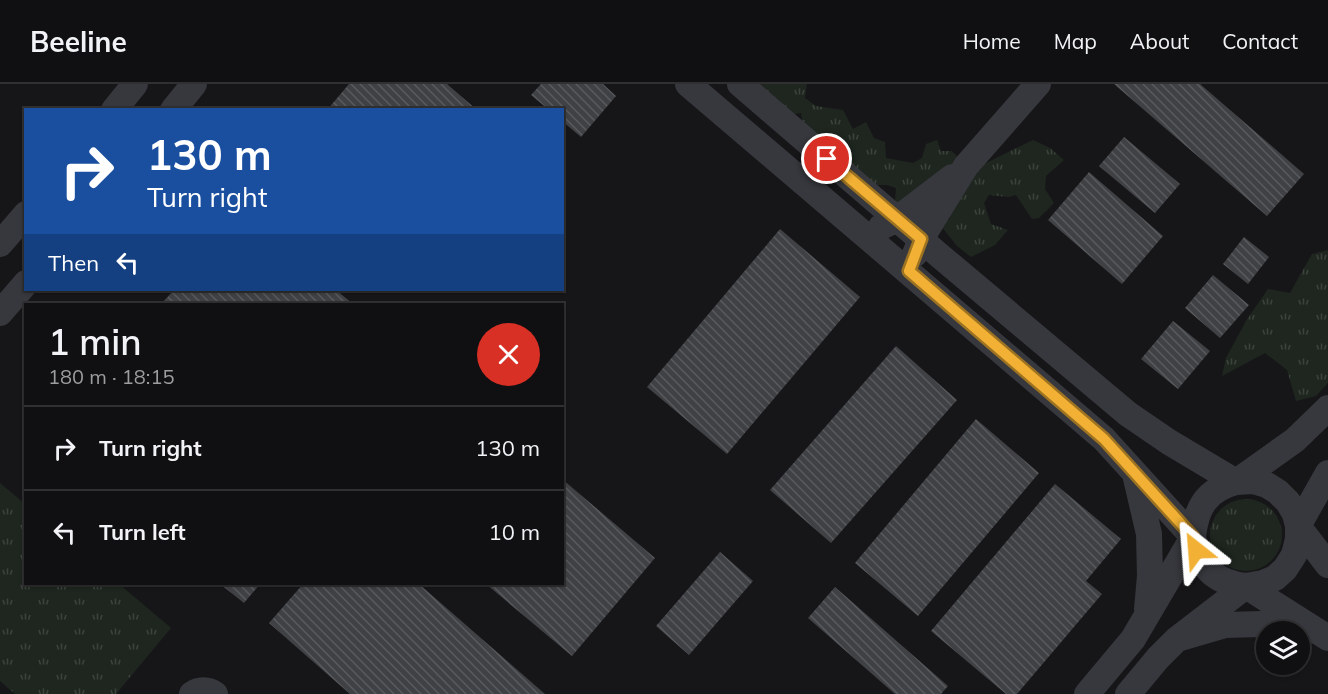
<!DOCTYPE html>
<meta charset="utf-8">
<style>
:root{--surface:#101012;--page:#1e1e20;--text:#f1f3f6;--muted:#9c9d9f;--line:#303032}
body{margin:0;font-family:Mulish,sans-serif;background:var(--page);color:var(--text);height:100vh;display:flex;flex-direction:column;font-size:22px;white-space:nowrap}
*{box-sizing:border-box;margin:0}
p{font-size:20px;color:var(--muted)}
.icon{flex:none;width:33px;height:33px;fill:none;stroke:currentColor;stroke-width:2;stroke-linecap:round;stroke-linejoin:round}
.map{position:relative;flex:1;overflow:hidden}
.drawer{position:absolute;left:24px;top:219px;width:540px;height:282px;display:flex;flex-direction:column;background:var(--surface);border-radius:0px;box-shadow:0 2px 4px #0004,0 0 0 2px var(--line)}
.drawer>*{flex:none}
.top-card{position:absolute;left:24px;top:24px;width:540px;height:183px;border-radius:0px;box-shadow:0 2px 4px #0004,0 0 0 2px var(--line);background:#1a4fa0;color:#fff;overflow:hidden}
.controls{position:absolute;left:1256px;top:537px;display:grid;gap:12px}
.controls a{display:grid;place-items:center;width:54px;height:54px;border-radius:50%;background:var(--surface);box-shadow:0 2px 4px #0004,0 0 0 2px var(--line);font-size:30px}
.pin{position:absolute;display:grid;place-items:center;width:51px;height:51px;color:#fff;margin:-26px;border:3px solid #fff;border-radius:50%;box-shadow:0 2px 6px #0007}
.me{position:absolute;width:66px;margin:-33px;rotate:332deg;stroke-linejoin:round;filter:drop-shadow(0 0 4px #0008)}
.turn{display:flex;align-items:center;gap:21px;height:126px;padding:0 24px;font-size:27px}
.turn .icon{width:78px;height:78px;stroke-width:2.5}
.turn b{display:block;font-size:42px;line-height:51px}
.then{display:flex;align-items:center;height:57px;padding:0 24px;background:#0003;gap:12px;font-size:22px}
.round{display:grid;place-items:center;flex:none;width:63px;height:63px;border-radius:32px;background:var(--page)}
.overview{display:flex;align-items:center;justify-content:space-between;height:102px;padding:0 24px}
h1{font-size:36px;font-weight:600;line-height:45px}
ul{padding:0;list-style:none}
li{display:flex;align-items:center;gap:18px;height:84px;padding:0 24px;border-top:2px solid var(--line)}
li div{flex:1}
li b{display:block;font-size:22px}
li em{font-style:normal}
header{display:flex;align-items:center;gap:36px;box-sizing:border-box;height:84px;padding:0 30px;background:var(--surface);border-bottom:2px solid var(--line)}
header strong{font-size:28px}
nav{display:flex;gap:33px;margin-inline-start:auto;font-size:21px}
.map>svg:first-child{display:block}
.grass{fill:url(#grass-tufts)}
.building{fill:url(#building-back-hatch)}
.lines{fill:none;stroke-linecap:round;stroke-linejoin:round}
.minor{stroke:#37383d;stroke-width:26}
.route-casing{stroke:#9d7322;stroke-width:15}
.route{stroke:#f2b134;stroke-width:10}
</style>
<header>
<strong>Beeline</strong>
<nav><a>Home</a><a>Map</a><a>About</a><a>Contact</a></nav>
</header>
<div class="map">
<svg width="1328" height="610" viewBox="0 0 1328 610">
<defs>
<pattern id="grass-tufts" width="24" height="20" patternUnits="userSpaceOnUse" patternTransform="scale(1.5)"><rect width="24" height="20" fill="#1e261f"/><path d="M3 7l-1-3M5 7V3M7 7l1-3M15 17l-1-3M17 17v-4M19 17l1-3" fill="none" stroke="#3c433d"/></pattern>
<pattern id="building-back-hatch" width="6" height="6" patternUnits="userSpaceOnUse" patternTransform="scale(1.5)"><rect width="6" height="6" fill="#404145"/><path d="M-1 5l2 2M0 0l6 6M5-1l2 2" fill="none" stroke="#595a5e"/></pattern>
</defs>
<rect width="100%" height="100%" fill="#161618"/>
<path class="grass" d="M 757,0 L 807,0 L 805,14 L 816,22 L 843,26 L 853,45 L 866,38 L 874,54 L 885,58 L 886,74 L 913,79 L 922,74 L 926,60 L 937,56 L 941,67 L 952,67 L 961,76 L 904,121 L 895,118 L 896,104 L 887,101 L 872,101 L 839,74 L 835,56 L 822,59 L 804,48 L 801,29 L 789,31 Z
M 1033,56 L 1050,64 L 1064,76 L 1046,92 L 1045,105 L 1054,119 L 1039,134 L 1032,135 L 1016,111 L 1009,113 L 989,111 L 984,119 L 991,140 L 1008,146 L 995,161 L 971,173 L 957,162 L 941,142 L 950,134 L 953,116 L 984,80 Z
M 1328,166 L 1328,299 L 1316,312 L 1296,317 L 1287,286 L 1265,269 L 1222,292 L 1226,274 L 1246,237 L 1268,205 L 1290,209 L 1312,170 Z
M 0,399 L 25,420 L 26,500 L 119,500 L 171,544 L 116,610 L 15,610 L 0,597 Z
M1210 451a36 36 0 1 1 72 0a36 36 0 1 1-72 0Z"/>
<path class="building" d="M 349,0 L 447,0 L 477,26 L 327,26 Z
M 541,0 L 603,0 L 616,12 L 581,53 L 562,37 L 562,26 L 549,26 L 531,11 Z
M 1114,0 L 1200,0 L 1304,90 L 1267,132 Z
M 1124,53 L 1180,100 L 1155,129 L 1099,82 Z
M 1089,88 L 1163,152 L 1122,200 L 1048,136 Z
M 780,145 L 860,213 L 727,370 L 647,303 Z
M 1244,153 L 1269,173 L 1248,200 L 1223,180 Z
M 1213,191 L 1249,221 L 1220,254 L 1185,224 Z
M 174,206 L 336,206 L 353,220 L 161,220 Z
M 1173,237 L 1210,267 L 1178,305 L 1141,275 Z
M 896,262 L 957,316 L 831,459 L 770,406 Z
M 976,335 L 1039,389 L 918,532 L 855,479 Z
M 562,395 L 655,474 L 572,572 L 486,500 L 562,500 Z
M 1055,400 L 1121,455 L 1086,497 L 1102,510 L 1017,610 L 1006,610 L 931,547 Z
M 720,468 L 753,497 L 689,571 L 656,542 Z
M 220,500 L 260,500 L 244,519 Z
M 303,500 L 419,500 L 545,610 L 350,610 L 269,539 Z
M 835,503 L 948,602 L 941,610 L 895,610 L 808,534 Z"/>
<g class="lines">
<path class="minor" d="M 688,0 L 1104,355 L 1193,453 C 1199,482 1215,499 1246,502 L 1328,554
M 740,0 L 940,172 L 1128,330 L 1169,358 L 1236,398 L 1253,397 L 1267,401 L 1278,408 L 1288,418 L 1295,430 L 1298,442 L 1328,481
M 114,26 L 135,0
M 173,26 L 194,0
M 881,143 L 897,135 L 952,93
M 0,160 L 26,130
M 915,170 L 921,155 L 966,82 L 1038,0
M 0,229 L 26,199
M 1135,390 L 1149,450 L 1150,492 L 1147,525
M 1177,555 L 1246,502 L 1263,499 L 1275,494 L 1285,485 L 1294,471 L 1298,455 L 1298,442 L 1328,389
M 192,610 C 199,605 208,605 215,610
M 1087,610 L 1133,555 L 1193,453 C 1196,424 1206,406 1236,398 L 1295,356 L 1328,324
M 1128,610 L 1158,574 L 1177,555 L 1225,541 L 1261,540 L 1310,546"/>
</g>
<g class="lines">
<g class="route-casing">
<path id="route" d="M 827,75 L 921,155 L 909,187 L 1104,355 L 1193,453 L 1196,466"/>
</g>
<use href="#route" class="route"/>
</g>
</svg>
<div class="controls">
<a><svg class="icon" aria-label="layers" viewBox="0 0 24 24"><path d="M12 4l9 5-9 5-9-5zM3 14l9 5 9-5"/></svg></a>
</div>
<div class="pin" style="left:827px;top:75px;background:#d93025"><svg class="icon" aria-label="arrive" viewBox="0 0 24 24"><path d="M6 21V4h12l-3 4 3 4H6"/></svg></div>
<svg class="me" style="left:1196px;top:466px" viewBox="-20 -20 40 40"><path d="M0-17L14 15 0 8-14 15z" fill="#f2b134" stroke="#fff" stroke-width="4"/></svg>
<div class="top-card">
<div class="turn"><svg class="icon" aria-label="right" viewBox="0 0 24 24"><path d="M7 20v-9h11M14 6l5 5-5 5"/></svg><div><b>130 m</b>Turn right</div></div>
<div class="then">Then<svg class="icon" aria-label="left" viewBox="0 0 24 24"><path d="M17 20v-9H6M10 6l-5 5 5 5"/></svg></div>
</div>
<section class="drawer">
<div class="overview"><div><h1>1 min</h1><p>180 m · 18:15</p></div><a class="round" style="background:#d93025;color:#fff"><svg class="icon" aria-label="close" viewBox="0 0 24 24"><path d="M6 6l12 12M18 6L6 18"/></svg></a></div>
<ul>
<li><svg class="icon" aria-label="right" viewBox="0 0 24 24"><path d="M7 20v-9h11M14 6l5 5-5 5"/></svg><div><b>Turn right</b></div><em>130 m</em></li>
<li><svg class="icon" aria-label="left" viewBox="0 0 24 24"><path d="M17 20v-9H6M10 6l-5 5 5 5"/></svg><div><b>Turn left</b></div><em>10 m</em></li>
</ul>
</section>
</div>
